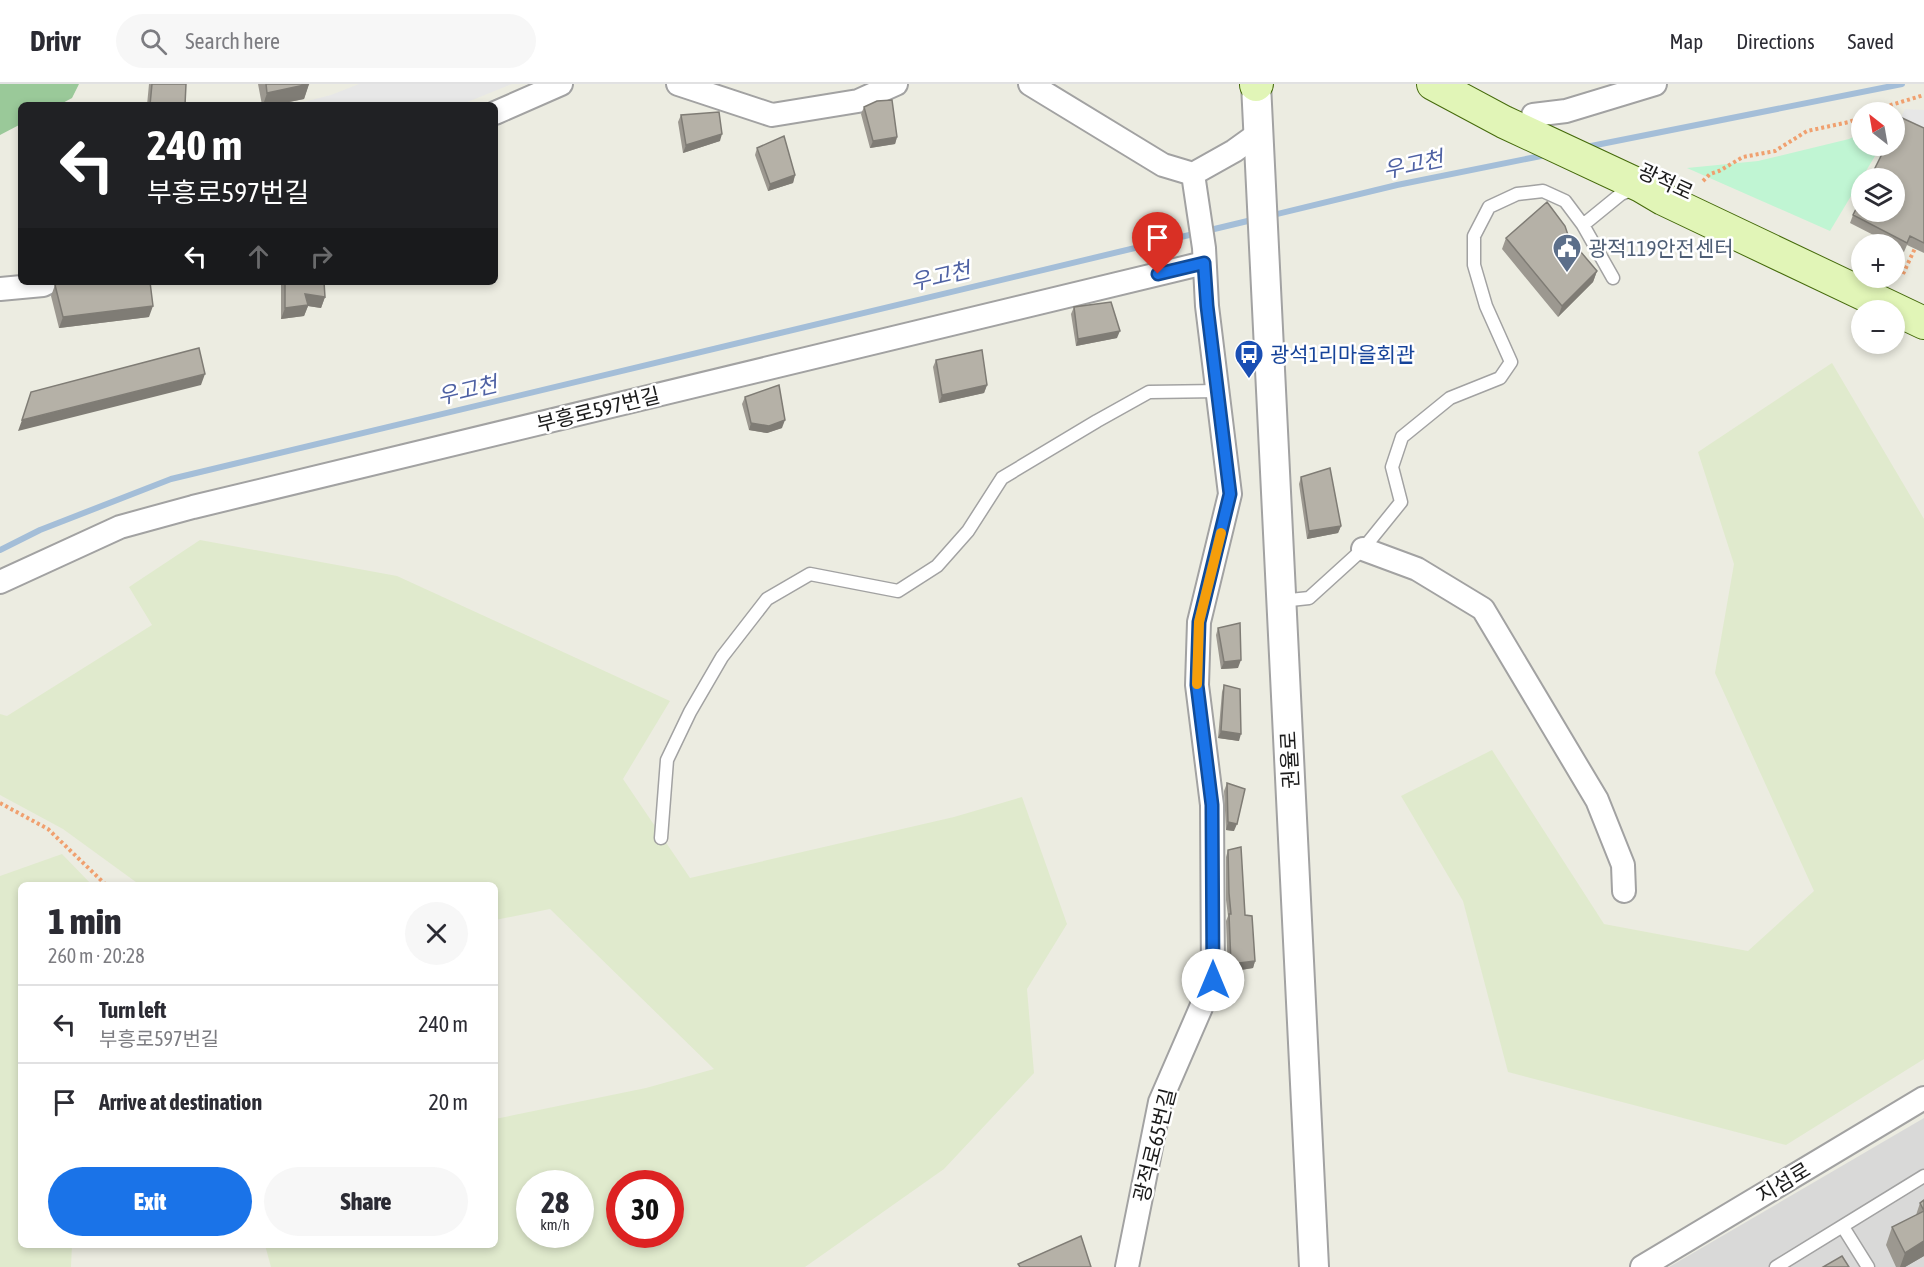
<!DOCTYPE html>
<meta charset="utf-8">
<style>
:root{--surface:#fff;--page:#f7f7f7;--text:#2b2b33;--muted:#7c7c81;--line:#e1e1e2;--accent:#1a73e8}
body{margin:0;font-family:"Asap Condensed","Noto Sans KR",sans-serif;background:var(--page);color:var(--text);height:100vh;display:flex;flex-direction:column;font-size:22px;white-space:nowrap}
*{box-sizing:border-box;margin:0}
p{font-size:20px;color:var(--muted)}
.icon{flex:none;width:33px;height:33px;fill:none;stroke:currentColor;stroke-width:2;stroke-linecap:round;stroke-linejoin:round}
.map{position:relative;flex:1;overflow:hidden}
.drawer{position:absolute;left:18px;top:798px;width:480px;height:366px;display:flex;flex-direction:column;background:var(--surface);border-radius:9px;box-shadow:0 3px 9px #0003}
.drawer>*{flex:none}
.hud{position:absolute;left:18px;top:18px;width:480px;height:183px;border-radius:9px;box-shadow:0 3px 9px #0003;background:#202124;color:#fff;overflow:hidden}
.needle{width:39px;rotate:329deg}
.tools{position:absolute;left:1851px;top:18px;display:grid;gap:12px}
.tools a{display:grid;place-items:center;width:54px;height:54px;border-radius:50%;background:var(--surface);box-shadow:0 3px 9px #0003;font-size:30px}
.speed{position:absolute;left:516px;top:1086px;display:flex;gap:12px;font-size:30px;font-weight:700;text-align:center}
.speed>*{display:grid;place-content:center;width:78px;height:78px;border-radius:50%;background:var(--surface);box-shadow:0 3px 9px #0003;line-height:1}
.speed small{font-size:15px;font-weight:400}
.speed .limit{border:9px solid #d22;background:#fff;color:#111}
.pin{position:absolute;display:grid;place-items:center;width:51px;height:51px;color:#fff;margin:-62px -26px;border-radius:50% 50% 50% 0;rotate:-45deg;box-shadow:0 0 6px #0007}
.pin .icon{rotate:45deg}
.me{position:absolute;width:66px;margin:-33px;rotate:0deg;stroke-linejoin:round;filter:drop-shadow(0 0 4px #0008)}
.turn{display:flex;align-items:center;gap:21px;height:126px;padding:0 30px;font-size:27px}
.turn .icon{width:78px;height:78px;stroke-width:2.5}
.turn b{display:block;font-size:42px;line-height:51px}
.lanes{display:flex;align-items:center;height:57px;padding:0 30px;background:#0003;justify-content:center;gap:30px;direction:ltr}
.lanes .off{opacity:.35}
.round{display:grid;place-items:center;flex:none;width:63px;height:63px;border-radius:32px;background:var(--page)}
.headline{display:flex;align-items:center;justify-content:space-between;height:102px;padding:0 30px}
h1{font-size:36px;font-weight:800;line-height:45px}
.action{display:flex;gap:12px;margin-top:auto;padding:12px 30px}
.action a{flex:1;height:69px;border-radius:36px;background:var(--accent);color:#fff;font-size:24px;font-weight:800;line-height:69px;text-align:center}
.action a+a{background:var(--page);color:var(--text)}
ul{padding:0;list-style:none}
li{display:flex;align-items:center;gap:18px;height:78px;padding:0 30px;border-top:2px solid var(--line)}
li div{flex:1}
li b{display:block;font-size:22px}
li em{font-style:normal}
header{display:flex;align-items:center;gap:36px;box-sizing:border-box;height:84px;padding:0 30px;background:var(--surface);border-bottom:2px solid var(--line)}
header strong{font-size:28px}
nav{display:flex;gap:33px;margin-inline-start:auto;font-size:21px}
.search{width:420px;height:54px;background:var(--page);display:flex;align-items:center;gap:15px;box-sizing:border-box;padding:0 21px;border-radius:33px;color:var(--muted);font-size:22px}
.map>svg:first-child{display:block}
.residential{fill:#d9d9d8}
.farmland{fill:#e0eacd;fill-rule:evenodd}
.forest{fill:#9ac999}
.park{fill:#c0f5d3}
.parking{fill:#e7e7e7}
.lines{fill:none;stroke-linecap:round;stroke-linejoin:round}
.stream{stroke:#a4bed8;stroke-width:6}
.service-casing{stroke:#a2a2a2;stroke-width:15}
.minor-casing{stroke:#a2a2a2;stroke-width:26}
.tertiary-casing{stroke:#a2a2a2;stroke-width:32}
.secondary-casing{stroke:#456a0b;stroke-width:34}
.path{stroke:#f0a06f;stroke-width:4;stroke-dasharray:3 3;stroke-linecap:butt}
.service{stroke:#fff;stroke-width:12}
.minor{stroke:#fff;stroke-width:22}
.tertiary{stroke:#fff;stroke-width:28}
.secondary{stroke:#e1f5b7;stroke-width:32}
.wall{fill:#9c9890}
.shaded-wall{fill:#7f7c75}
.building{fill:#b5b1a7;stroke:#7f7c75;stroke-width:1.5}
.route-casing{stroke:#114b97;stroke-width:15}
.route{stroke:#1a73e8;stroke-width:10}
.slow{stroke:#f59e0b;stroke-width:10}
.labels{text-anchor:middle;dominant-baseline:central;stroke-width:5;stroke-linejoin:round;paint-order:stroke}
.street-label{font-size:21px;fill:#1b1b1b;stroke:#fff}
.service-label{font-size:21px;fill:#4e5e75;stroke:#fff;text-anchor:start}
.transit-label{font-size:21px;fill:#164399;stroke:#fff;text-anchor:start}
.water-label{font-size:22px;font-style:italic;fill:#4f62a4;stroke:#fff}
</style>
<header>
<strong>Drivr</strong>
<div class="search"><svg class="icon" aria-label="search" viewBox="0 0 24 24"><circle cx="10" cy="10" r="6"/><path d="M15 15l6 6"/></svg>Search here</div>
<nav><a>Map</a><a>Directions</a><a>Saved</a></nav>
</header>
<div class="map">
<svg width="1924" height="1183" viewBox="0 0 1924 1183">
<rect width="100%" height="100%" fill="#ecece1"/>
<path class="residential" d="M 1924,1034 L 1924,1183 L 1669,1183 Z"/>
<path class="farmland" d="M 1832,279 L 1924,435 L 1924,975 L 1786,1061 L 1508,988 L 1463,817 L 1401,712 L 1492,666 L 1604,840 L 1748,867 L 1814,807 L 1715,589 L 1734,480 L 1698,368 Z
M 200,456 L 397,492 L 670,617 L 623,695 L 690,794 L 954,733 L 1022,713 L 1067,840 L 1027,905 L 1034,989 L 944,1085 L 805,1183 L 271,1183 L 265,1161 L 495,1161 L 495,1035 L 646,1004 L 714,985 L 550,825 L 495,836 L 495,801 L 140,801 L 63,745 L 0,711 L 0,630 L 7,632 L 152,541 L 129,503 ZM 530,1100 L 580,1100 L 580,1150 L 530,1150 ZM 620,1100 L 670,1100 L 670,1150 L 620,1150 Z
M 62,770 L 92,801 L 21,801 L 21,1161 L 72,1161 L 71,1183 L 0,1183 L 0,792 Z"/>
<path class="forest" d="M 0,0 L 79,0 L 72,14 L 59,21 L 21,21 L 21,40 L 0,51 Z"/>
<path class="park" d="M 1861,49 L 1862,62 L 1881,62 L 1830,147 L 1687,84 L 1758,77 L 1849,55 Z"/>
<path class="parking" d="M 359,0 L 512,0 L 460,21 L 292,21 L 331,11 Z
M 1905,25 L 1924,26 L 1924,53 L 1897,41 Z"/>
<g class="lines">
<path class="stream" d="M 1586,63 L 1902,0
M 1269,132 L 1397,101 L 1546,71
M 0,466 L 40,446 L 171,395 L 1256,135"/>
<g class="service-casing">
<path id="service" d="M 1583,141 L 1613,194
M 1281,517 L 1309,514 L 1363,465 L 1401,418 L 1392,383 L 1402,353 L 1450,314 L 1500,294 L 1511,278 L 1486,222 L 1474,181 L 1474,152 L 1489,123 L 1517,110 L 1543,107 L 1565,117 L 1583,141 L 1621,110 L 1636,104
M 661,754 L 667,676 L 690,628 L 722,573 L 767,515 L 810,490 L 898,507 L 937,482 L 968,447 L 1002,394 L 1097,337 L 1149,308 L 1219,307
M 1843,1143 L 1868,1183
M 1776,1183 L 1924,1092"/>
</g>
<g class="minor-casing">
<path id="minor" d="M 678,0 L 772,31 L 858,17 L 896,0
M 1030,0 L 1163,81 L 1193,90 L 1234,67 L 1259,49
M 495,29 L 561,0
M 1533,31 L 1566,27 L 1655,0
M 0,205 L 43,201 L 49,198
M 1363,465 L 1417,485 L 1483,525 L 1597,716 L 1623,781 L 1624,807
M 0,498 L 120,443 L 193,423 L 1204,179
M 1127,1183 L 1160,1018 L 1213,896 L 1212,721 L 1197,601 L 1199,538 L 1230,410 L 1207,222 L 1204,164 L 1193,90
M 1642,1183 L 1924,1014"/>
</g>
<g class="tertiary-casing">
<path id="tertiary" d="M 1256,0 L 1314,1183"/>
</g>
<g class="secondary-casing">
<path id="secondary" d="M 1433,0 L 1504,38 L 1641,102 L 1663,115 L 1924,239
M 1256,1 L 1257,0"/>
</g>
<path class="path" d="M 1873,28 L 1891,21 L 1924,11
M 1703,97 L 1710,90 L 1719,87 L 1743,73 L 1775,67 L 1807,47 L 1849,38 L 1862,33
M 1903,190 L 1917,160
M 0,719 L 48,745 L 106,801"/>
<use href="#service" class="service"/>
<use href="#minor" class="minor"/>
<use href="#tertiary" class="tertiary"/>
<use href="#secondary" class="secondary"/>
</g>
<path class="wall" d="M 149,0 L 186,0 L 185,21 L 147,21 Z
M 258,0 L 309,0 L 304,15 L 274,21 L 262,21 Z
M 864,23 L 897,53 L 895,60 L 870,64 L 861,30 Z
M 681,31 L 720,57 L 683,69 L 678,38 Z
M 1924,44 L 1924,169 L 1907,161 L 1904,168 L 1894,163 L 1894,160 L 1891,160 L 1850,139 L 1853,131 Z
M 757,64 L 795,91 L 793,99 L 768,107 L 755,71 Z
M 1506,154 L 1597,187 L 1593,198 L 1558,233 L 1502,165 Z
M 281,198 L 324,198 L 325,213 L 321,224 L 308,222 L 304,232 L 281,235 Z
M 55,201 L 149,233 L 59,244 L 51,212 Z
M 1074,223 L 1117,254 L 1076,262 L 1071,230 Z
M 936,276 L 987,301 L 984,309 L 939,319 L 933,283 Z
M 745,313 L 782,344 L 767,349 L 749,346 L 742,320 Z
M 1301,393 L 1341,442 L 1338,449 L 1307,455 L 1299,400 Z
M 1218,544 L 1238,584 L 1221,585 L 1216,551 Z
M 1224,601 L 1239,657 L 1218,654 L 1222,608 Z
M 1227,699 L 1234,747 L 1226,746 L 1224,707 Z
M 1228,766 L 1245,831 L 1255,877 L 1253,884 L 1228,888 L 1226,837 L 1228,832 L 1226,816 L 1226,773 Z
M 1924,1116 L 1924,1172 L 1905,1183 L 1896,1183 L 1886,1161 L 1892,1143 L 1916,1131 L 1920,1119 Z"/>
<path class="shaded-wall" d="M 309,0 L 304,15 L 274,21 L 263,21 L 267,9 Z
M 722,50 L 720,57 L 683,69 L 686,61 Z
M 897,53 L 895,60 L 870,64 L 873,57 Z
M 795,91 L 793,99 L 768,107 L 770,100 Z
M 1597,187 L 1593,198 L 1558,233 L 1562,222 Z
M 305,210 L 325,213 L 321,224 L 308,222 L 304,232 L 281,235 L 285,224 Z
M 153,222 L 149,233 L 59,244 L 63,233 Z
M 1120,247 L 1117,254 L 1076,262 L 1078,255 Z
M 205,290 L 201,301 L 18,347 L 22,336 Z
M 987,301 L 984,309 L 939,319 L 942,311 Z
M 785,336 L 782,344 L 767,349 L 749,346 L 751,339 Z
M 1341,442 L 1338,449 L 1307,455 L 1309,447 Z
M 1241,576 L 1238,584 L 1221,585 L 1224,578 Z
M 1221,647 L 1241,650 L 1239,657 L 1218,654 Z
M 1228,738 L 1237,740 L 1234,747 L 1226,746 Z
M 1255,877 L 1253,884 L 1228,888 L 1231,880 Z
M 1924,1157 L 1924,1172 L 1905,1183 L 1900,1183 L 1905,1169 Z"/>
<path class="building" d="M 152,0 L 186,0 L 185,21 L 150,21 Z
M 266,0 L 309,0 L 267,9 Z
M 892,16 L 897,53 L 873,57 L 864,23 L 877,17 Z
M 719,28 L 722,50 L 686,61 L 681,31 Z
M 1900,33 L 1924,44 L 1924,159 L 1910,152 L 1907,159 L 1853,131 L 1862,113 L 1862,128 L 1894,128 L 1894,94 L 1870,94 L 1886,62 L 1894,62 L 1894,45 Z
M 784,52 L 795,91 L 770,100 L 757,64 Z
M 1547,118 L 1565,142 L 1569,154 L 1597,187 L 1562,222 L 1506,154 Z
M 60,198 L 150,198 L 153,222 L 63,233 L 55,201 Z
M 285,198 L 324,198 L 325,213 L 305,210 L 308,221 L 285,224 Z
M 1111,218 L 1120,247 L 1078,255 L 1074,223 Z
M 199,264 L 205,290 L 22,336 L 31,308 Z
M 982,266 L 987,301 L 942,311 L 936,276 Z
M 779,301 L 785,336 L 769,342 L 751,339 L 745,313 Z
M 1330,384 L 1341,442 L 1309,447 L 1301,393 Z
M 1240,539 L 1241,576 L 1224,578 L 1218,544 Z
M 1224,601 L 1240,605 L 1241,650 L 1221,647 Z
M 1227,699 L 1245,705 L 1237,740 L 1228,738 Z
M 1241,763 L 1245,831 L 1252,832 L 1255,877 L 1231,880 L 1229,830 L 1231,830 L 1229,809 L 1228,766 Z
M 1924,1116 L 1924,1127 L 1920,1119 Z
M 1924,1127 L 1924,1157 L 1905,1169 L 1892,1143 Z
M 1081,1152 L 1091,1183 L 1020,1183 L 1018,1180 Z
M 1842,1172 L 1849,1183 L 1823,1183 Z"/>
<g class="lines">
<g class="route-casing">
<path id="route" d="M 1158,190 L 1204,179 L 1207,222 L 1230,410 L 1199,538 L 1197,601 L 1212,721 L 1213,896"/>
</g>
<use href="#route" class="route"/>
<path class="slow" d="M 1197,600 L 1199,538 L 1221,449"/>
</g>
<defs>
<g id="civic-pin" transform="scale(1.5)"><path d="M0 17L-7.5 6A9.5 9.5 0 1 1 7.5 6Z" fill="#5c6f8a" stroke="#fff"/><path d="M-.6-6.5H3V-4.5H.6V-3L4-1V1h2V6H-6V1h2V-1L-.6-3ZM-1.2 2.5V6h2.4V2.5Z" fill="#fff"/></g>
<g id="bus-pin" transform="scale(1.5)"><path d="M0 17L-7.5 6A9.5 9.5 0 1 1 7.5 6Z" fill="#1a4fb4" stroke="#fff"/><path d="M-5-6H5V4H4V6H2V4H-2V6H-4V4H-5ZM-3.5-4V0h7V-4ZM-3.5 1.2v1.5H-2V1.2ZM2 1.2v1.5H3.5V1.2Z" fill="#fff"/></g>
</defs>
<g fill-rule="evenodd">
<use href="#civic-pin" x="1567" y="164"/>
<use href="#bus-pin" x="1249" y="270"/>
</g>
<g class="labels">
<g class="street-label">
<text transform="translate(1666 97) rotate(25)">광적로</text>
<text transform="translate(598 325) rotate(-14)">부흥로597번길</text>
<text transform="translate(1289 676) rotate(-93)">권율로</text>
<text transform="translate(1154 1061) rotate(-76)">광적로65번길</text>
<text transform="translate(1783 1098) rotate(-31)">지섬로</text>
</g>
<g class="service-label">
<text x="1588" y="164">광적119안전센터</text>
</g>
<g class="transit-label">
<text x="1270" y="270">광석1리마을회관</text>
</g>
<g class="water-label">
<text transform="translate(1413 80) rotate(-12)">우고천</text>
<text transform="translate(940 192) rotate(-13)">우고천</text>
<text transform="translate(467 306) rotate(-13)">우고천</text>
</g>
</g>
</svg>
<div class="tools">
<a><svg class="needle" viewBox="-14 -14 28 28"><path d="M0-13l5 13h-10z" fill="#e53935"/><path d="M0 13l5-13h-10z" fill="#7c7c81"/></svg></a>
<a><svg class="icon" aria-label="layers" viewBox="0 0 24 24"><path d="M12 4l9 5-9 5-9-5zM3 14l9 5 9-5"/></svg></a>
<a>+</a>
<a>−</a>
</div>
<div class="speed"><div>28<small>km/h</small></div><div class="limit">30</div></div>
<div class="pin" style="left:1158px;top:190px;background:#d93025"><svg class="icon" aria-label="arrive" viewBox="0 0 24 24"><path d="M6 21V4h12l-3 4 3 4H6"/></svg></div>
<svg class="me" style="left:1213px;top:896px" viewBox="-20 -20 40 40"><circle r="19" fill="#fff"/><path d="M0-13L10 11 0 6-10 11z" fill="#1a73e8"/></svg>
<div class="hud">
<div class="turn"><svg class="icon" aria-label="left" viewBox="0 0 24 24"><path d="M17 20v-9H6M10 6l-5 5 5 5"/></svg><div><b>240 m</b>부흥로597번길</div></div>
<div class="lanes"><svg class="icon" aria-label="left" viewBox="0 0 24 24"><path d="M17 20v-9H6M10 6l-5 5 5 5"/></svg><svg class="icon off" aria-label="ahead" viewBox="0 0 24 24"><path d="M12 20V5M6 11l6-6 6 6"/></svg><svg class="icon off" aria-label="right" viewBox="0 0 24 24"><path d="M7 20v-9h11M14 6l5 5-5 5"/></svg></div>
</div>
<section class="drawer">
<div class="headline"><div><h1>1 min</h1><p>260 m · 20:28</p></div><a class="round"><svg class="icon" aria-label="close" viewBox="0 0 24 24"><path d="M6 6l12 12M18 6L6 18"/></svg></a></div>
<ul>
<li><svg class="icon" aria-label="left" viewBox="0 0 24 24"><path d="M17 20v-9H6M10 6l-5 5 5 5"/></svg><div><b>Turn left</b><p>부흥로597번길</p></div><em>240 m</em></li>
<li><svg class="icon" aria-label="arrive" viewBox="0 0 24 24"><path d="M6 21V4h12l-3 4 3 4H6"/></svg><div><b>Arrive at destination</b></div><em>20 m</em></li>
</ul>
<div class="action"><a>Exit</a><a>Share</a></div>
</section>
</div>
